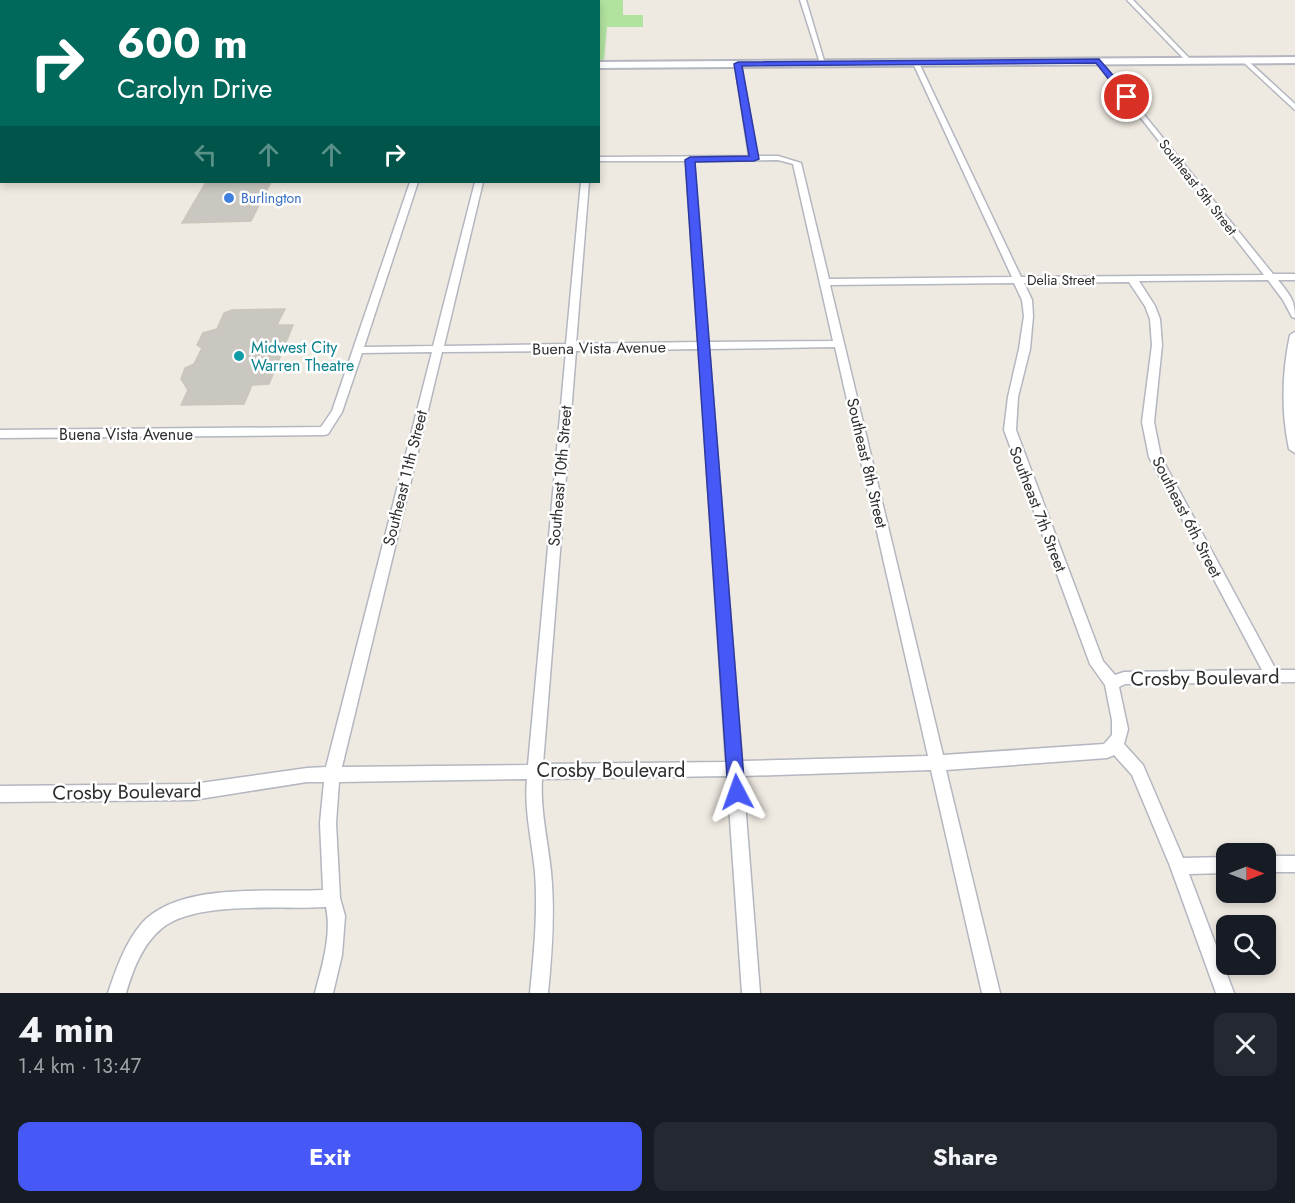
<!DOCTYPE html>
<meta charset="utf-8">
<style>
:root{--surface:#171b24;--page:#242831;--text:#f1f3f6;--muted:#9ea1a6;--accent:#4659f6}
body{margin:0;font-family:Jost,sans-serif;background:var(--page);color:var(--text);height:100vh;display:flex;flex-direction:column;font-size:22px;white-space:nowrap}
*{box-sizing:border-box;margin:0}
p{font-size:20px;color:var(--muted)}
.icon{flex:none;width:33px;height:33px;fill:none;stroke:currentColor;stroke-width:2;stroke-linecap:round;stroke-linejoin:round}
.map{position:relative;height:993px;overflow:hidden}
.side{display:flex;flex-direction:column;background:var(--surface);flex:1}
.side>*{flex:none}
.banner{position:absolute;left:0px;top:0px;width:600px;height:183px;box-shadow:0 3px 9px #0003;background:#00695c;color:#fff;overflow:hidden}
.needle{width:39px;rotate:90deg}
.buttons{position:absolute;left:1216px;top:843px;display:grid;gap:12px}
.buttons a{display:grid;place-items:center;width:60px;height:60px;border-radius:12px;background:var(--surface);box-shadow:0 3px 9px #0003;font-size:30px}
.pin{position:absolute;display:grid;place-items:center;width:51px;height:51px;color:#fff;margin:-26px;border:3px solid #fff;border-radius:50%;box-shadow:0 2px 6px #0007}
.me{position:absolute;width:66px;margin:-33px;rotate:356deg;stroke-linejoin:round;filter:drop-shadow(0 0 4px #0008)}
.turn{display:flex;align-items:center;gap:21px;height:126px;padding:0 18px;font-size:27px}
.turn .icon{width:78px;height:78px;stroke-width:2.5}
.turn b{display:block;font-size:42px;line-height:51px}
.lanes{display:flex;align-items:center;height:57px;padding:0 18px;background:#0003;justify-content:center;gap:30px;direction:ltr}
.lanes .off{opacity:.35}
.round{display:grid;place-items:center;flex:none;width:63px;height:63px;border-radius:12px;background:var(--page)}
.summary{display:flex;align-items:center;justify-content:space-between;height:102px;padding:0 18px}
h1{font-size:36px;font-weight:700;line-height:45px}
.action{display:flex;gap:12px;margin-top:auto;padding:12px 18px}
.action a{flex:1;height:69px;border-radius:12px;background:var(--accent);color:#fff;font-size:24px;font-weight:700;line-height:69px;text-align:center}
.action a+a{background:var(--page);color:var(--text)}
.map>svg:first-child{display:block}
.green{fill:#b1e39f}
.building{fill:#cac6c0;stroke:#cac6ba;stroke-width:1.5}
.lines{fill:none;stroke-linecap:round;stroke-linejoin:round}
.minor-casing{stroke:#b4b6c0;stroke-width:3}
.secondary-casing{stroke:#b4b6c0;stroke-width:4}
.minor{fill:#fff;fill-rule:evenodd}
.secondary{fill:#fff;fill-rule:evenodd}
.route{fill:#4659f6;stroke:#2e3aa0;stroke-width:1.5}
.shop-dot{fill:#3f7fe0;stroke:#fff;stroke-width:2}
.culture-dot{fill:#0f9aa8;stroke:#fff;stroke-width:2}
.labels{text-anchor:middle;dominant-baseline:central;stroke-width:5;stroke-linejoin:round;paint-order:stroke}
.far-street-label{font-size:14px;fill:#2e2e2e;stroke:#fff}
.far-shop-label{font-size:14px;fill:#366cbe;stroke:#fff;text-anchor:start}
.culture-label{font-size:16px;fill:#0d838f;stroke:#fff;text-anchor:start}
.street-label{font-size:16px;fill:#2e2e2e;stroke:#fff}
.near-street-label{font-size:20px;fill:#2e2e2e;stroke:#fff}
</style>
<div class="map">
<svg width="1295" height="993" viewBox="0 0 1295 993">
<rect width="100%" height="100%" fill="#eeeae1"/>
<path class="green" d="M 560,0 L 623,0 L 623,15 L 643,15 L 643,27 L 607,27 L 604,60 L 599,60 L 598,2 Z"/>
<path class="building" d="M 206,182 L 271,182 L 251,221 L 182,223 Z
M 285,309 L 277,325 L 293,325 L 269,384 L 252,385 L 244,404 L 181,405 L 188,390 L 181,379 L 185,368 L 194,364 L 202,348 L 197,345 L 203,333 L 217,329 L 224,313 L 232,310 Z"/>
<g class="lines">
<g class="minor-casing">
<path id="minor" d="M 471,0 L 477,0 L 477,2 L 471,2 Z
M 800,0 L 806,0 L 825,64 L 820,63 Z
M 1127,0 L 1133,0 L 1191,60 L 1191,62 L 1187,62 Z
M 1099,59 L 1273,274 L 1295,274 L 1295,280 L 1278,280 C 1289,294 1295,299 1295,318 L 1292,317 L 1283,300 L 1268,280 L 1139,281 L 1155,306 L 1160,319 L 1162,345 L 1154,422 L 1161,457 L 1276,670 L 1295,670 L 1295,682 L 1125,684 L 1119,687 L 1128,729 L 1124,744 L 1143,765 L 1183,858 L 1227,857 L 1227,873 L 1189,874 L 1234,993 L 1216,993 L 1170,866 L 1132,775 L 1114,755 L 1107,758 L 946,770 L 1000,993 L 982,993 L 931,770 L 743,776 L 760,993 L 742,993 L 727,776 L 542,779 C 540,810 548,841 551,872 C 555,912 552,953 548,993 L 530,993 C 534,953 538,912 535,872 C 532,841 524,810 527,779 L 339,782 L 336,823 L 340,898 L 345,916 L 342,955 L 333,993 L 315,993 C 322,966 332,935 326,907 C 282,910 195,900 161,929 C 142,945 133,970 126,993 L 108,993 C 116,969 125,943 142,923 C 181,881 271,893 323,890 L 320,823 L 324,782 L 307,782 L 193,800 L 0,802 L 0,786 L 193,784 L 307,768 L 326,767 L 432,352 L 362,353 L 342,412 L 328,434 L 324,435 L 0,438 L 0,430 L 321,427 L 332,411 L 410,182 L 418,182 L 364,347 L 433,346 L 475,182 L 483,182 L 444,346 L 566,344 L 581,182 L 589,182 L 576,344 L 698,342 L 686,161 L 598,161 L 598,157 L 749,156 L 735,64 L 738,62 L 741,64 L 757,156 L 778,156 L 801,163 L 829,279 L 1012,277 L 913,63 L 916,61 L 919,63 L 1021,277 L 1264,275 L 1097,62 L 1097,60 ZM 778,160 L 793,164 L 833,341 L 708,342 L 694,161 ZM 1129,282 L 1145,306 L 1150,319 L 1152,345 L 1142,422 L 1149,457 L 1262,670 L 1124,672 L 1115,675 L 1103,661 L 1016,430 L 1018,397 L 1030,349 L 1033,316 L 1032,300 L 1024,283 ZM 1014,283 L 1022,300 L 1024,316 L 1019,349 L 1008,397 L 1004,430 L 1090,664 L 1105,685 L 1112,720 L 1112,735 L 1104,744 L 943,755 L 830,285 ZM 835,347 L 928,756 L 742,761 L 709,349 ZM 699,349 L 726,762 L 543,764 L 576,351 ZM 566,351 L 528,765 L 342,767 L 442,352 Z
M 1242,59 L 1246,59 L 1295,104 L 1295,110 L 1242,61 Z
M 1295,332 L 1295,453 L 1289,449 C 1281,411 1282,372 1290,335 Z
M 1266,856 L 1295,856 L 1295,872 L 1266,872 Z"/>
</g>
<g class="secondary-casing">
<path id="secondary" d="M 138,0 L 147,0 L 137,2 Z
M 1295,57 L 1295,63 L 598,68 L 598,62 Z
M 0,66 L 2,66 L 2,72 L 0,72 Z
M 0,144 L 2,144 L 0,152 Z"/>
</g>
<use href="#minor" class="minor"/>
<use href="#secondary" class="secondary"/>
</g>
<path class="route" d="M 1099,59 L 1130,95 L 1130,99 L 1124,99 L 1096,63 L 742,66 L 759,159 L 754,161 L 695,162 L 745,792 L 743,798 L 737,800 L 730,798 L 728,792 L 685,160 L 690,157 L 749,156 L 734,64 L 738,62 Z"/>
<circle class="shop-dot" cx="229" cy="198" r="6"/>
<circle class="culture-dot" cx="239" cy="356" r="6"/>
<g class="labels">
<g class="far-street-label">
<text transform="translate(1198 187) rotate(52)">Southeast 5th Street</text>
<text x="1061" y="280">Delia Street</text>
</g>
<g class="far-shop-label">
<text x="241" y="198">Burlington</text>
</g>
<g class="culture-label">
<text x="251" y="347">Midwest City<tspan x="251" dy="18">Warren Theatre</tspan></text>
</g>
<g class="street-label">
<text transform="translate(599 348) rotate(-1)">Buena Vista Avenue</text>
<text x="126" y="434">Buena Vista Avenue</text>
<text transform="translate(867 463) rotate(77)">Southeast 8th Street</text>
<text transform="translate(560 476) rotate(-85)">Southeast 10th Street</text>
<text transform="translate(405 478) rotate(-76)">Southeast 11th Street</text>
<text transform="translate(1038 509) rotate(69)">Southeast 7th Street</text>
<text transform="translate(1187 517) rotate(63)">Southeast 6th Street</text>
</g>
<g class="near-street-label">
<text transform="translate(1205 678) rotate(-1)">Crosby Boulevard</text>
<text x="611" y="770">Crosby Boulevard</text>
<text transform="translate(127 792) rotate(-1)">Crosby Boulevard</text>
</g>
</g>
</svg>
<div class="buttons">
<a><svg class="needle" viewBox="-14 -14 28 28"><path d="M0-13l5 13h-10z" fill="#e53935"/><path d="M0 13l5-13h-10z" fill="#9ea1a6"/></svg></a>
<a><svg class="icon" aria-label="search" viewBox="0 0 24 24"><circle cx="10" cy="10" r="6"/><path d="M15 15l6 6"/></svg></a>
</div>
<div class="pin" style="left:1127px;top:97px;background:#d93025"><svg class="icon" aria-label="arrive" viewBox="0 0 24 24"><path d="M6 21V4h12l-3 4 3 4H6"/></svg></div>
<svg class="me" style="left:737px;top:792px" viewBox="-20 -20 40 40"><path d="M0-17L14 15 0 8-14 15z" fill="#4659f6" stroke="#fff" stroke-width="4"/></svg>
<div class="banner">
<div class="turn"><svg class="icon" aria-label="right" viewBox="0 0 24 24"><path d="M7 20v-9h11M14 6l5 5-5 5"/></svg><div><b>600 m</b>Carolyn Drive</div></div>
<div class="lanes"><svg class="icon off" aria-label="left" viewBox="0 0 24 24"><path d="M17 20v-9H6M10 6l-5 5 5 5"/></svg><svg class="icon off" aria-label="ahead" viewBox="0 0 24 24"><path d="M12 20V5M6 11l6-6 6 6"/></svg><svg class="icon off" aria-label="ahead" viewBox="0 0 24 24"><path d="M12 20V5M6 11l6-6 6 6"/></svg><svg class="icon" aria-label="right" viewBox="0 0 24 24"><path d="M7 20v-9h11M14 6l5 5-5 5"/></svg></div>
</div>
</div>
<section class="side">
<div class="summary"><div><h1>4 min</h1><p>1.4 km · 13:47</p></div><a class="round"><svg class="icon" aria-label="close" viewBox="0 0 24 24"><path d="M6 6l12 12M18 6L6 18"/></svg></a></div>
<div class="action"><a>Exit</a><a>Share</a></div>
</section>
